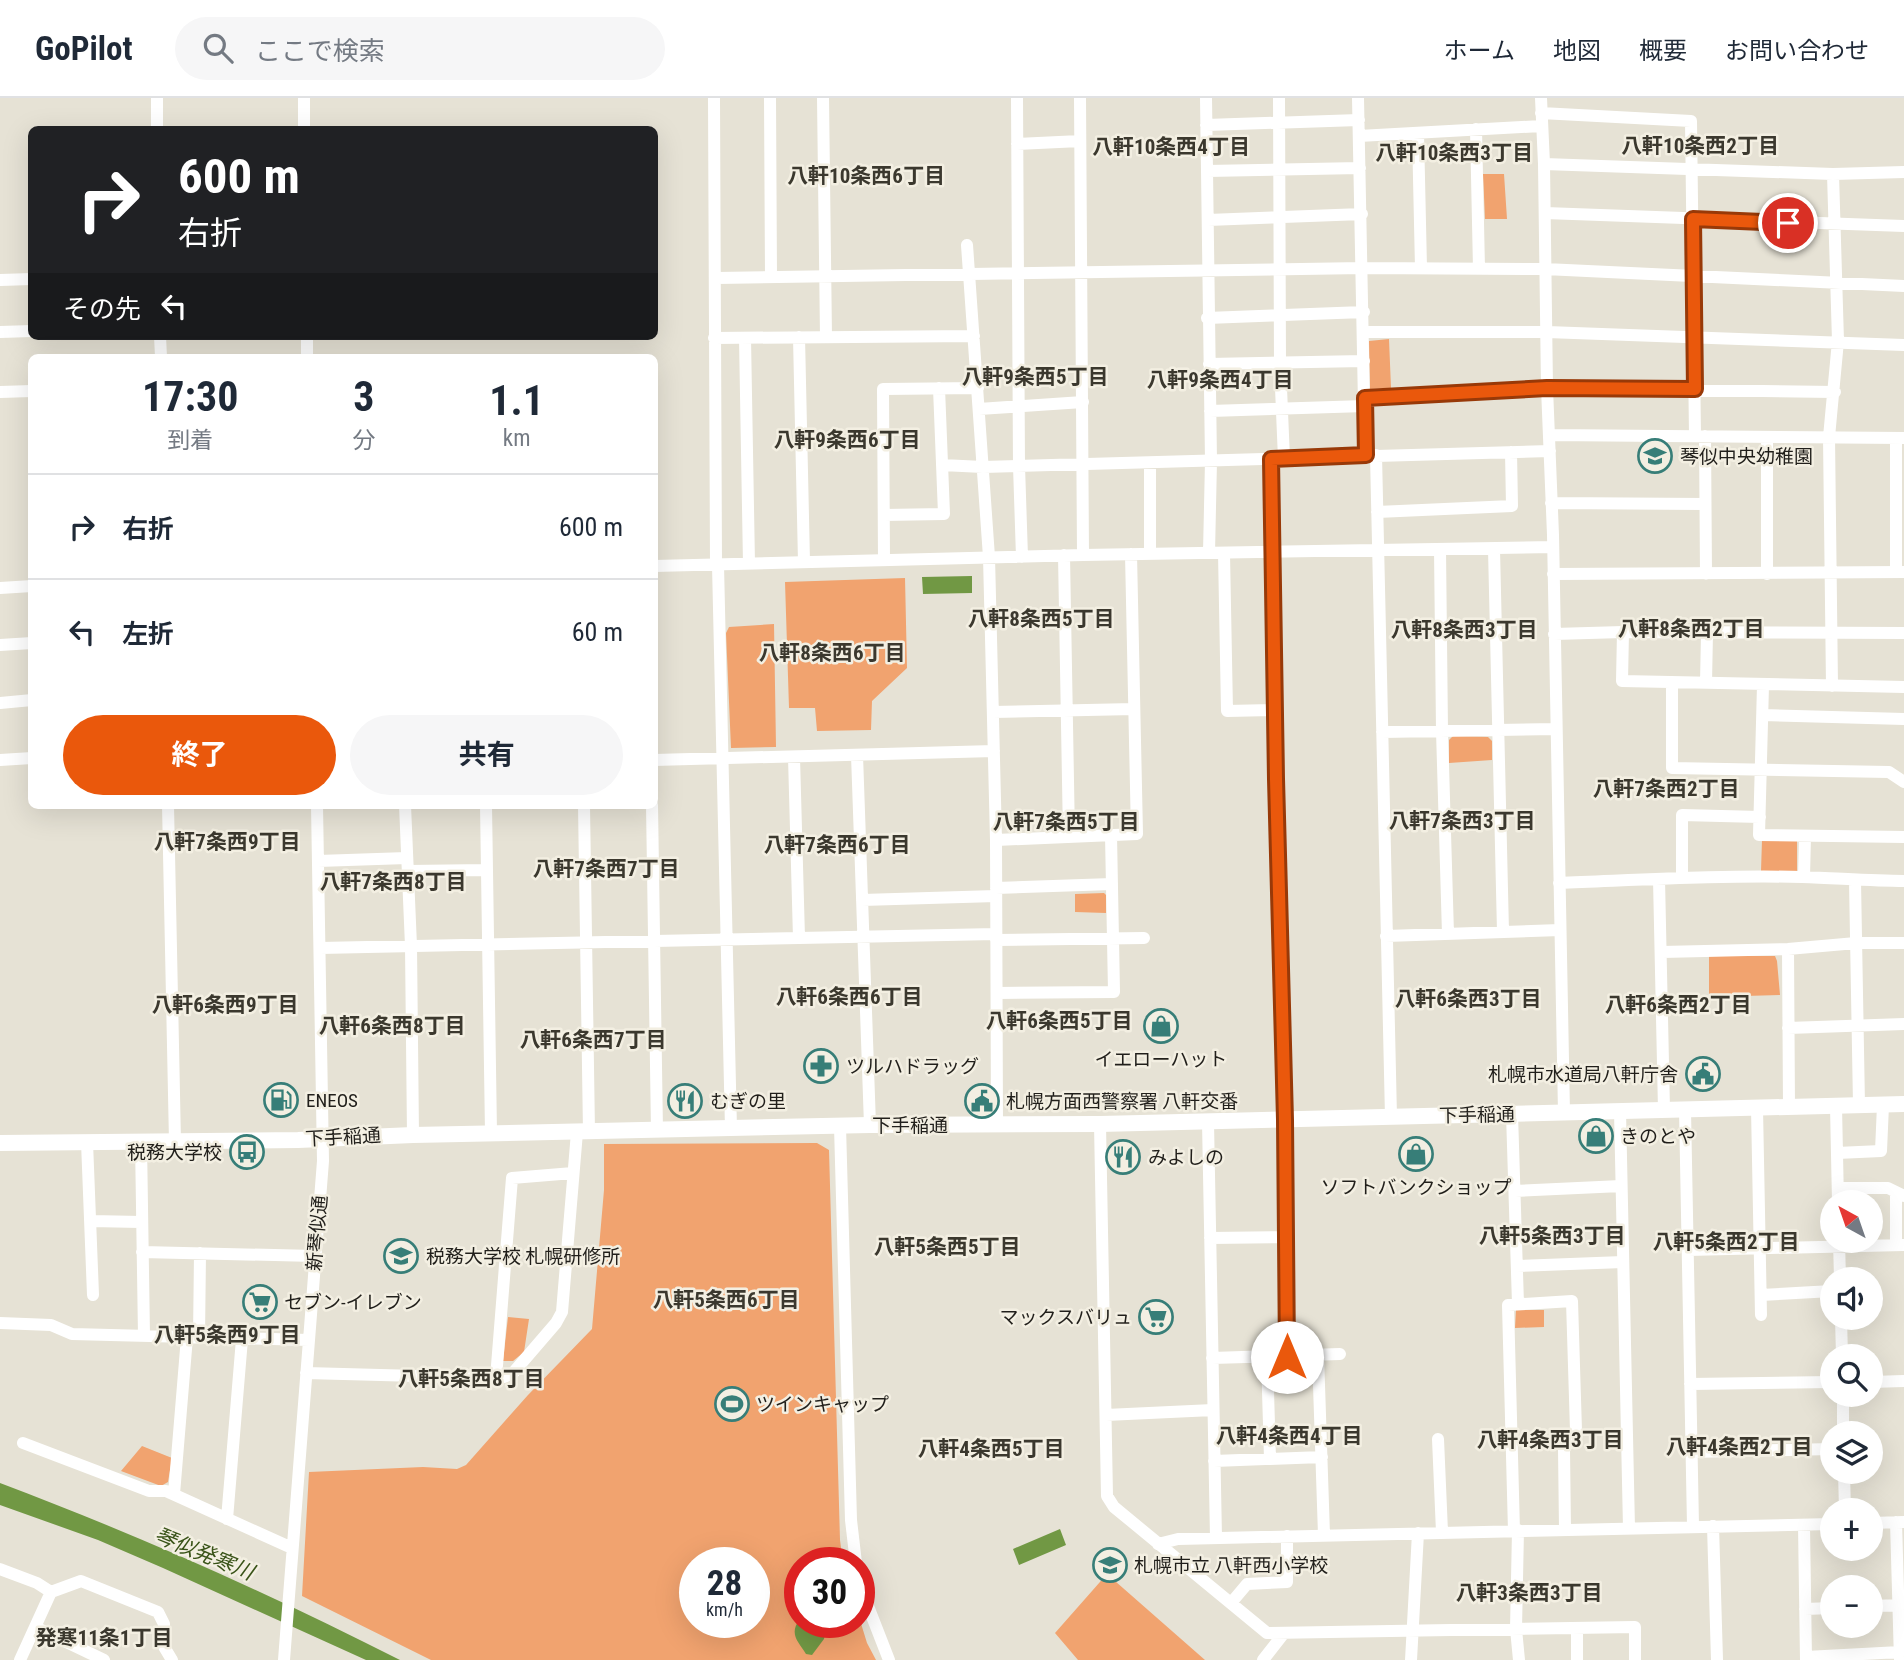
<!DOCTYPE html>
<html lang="ja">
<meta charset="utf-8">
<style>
:root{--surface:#fff;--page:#f6f6f7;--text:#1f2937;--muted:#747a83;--line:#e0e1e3;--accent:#ea580c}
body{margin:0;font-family:"Roboto Condensed","Noto Sans JP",sans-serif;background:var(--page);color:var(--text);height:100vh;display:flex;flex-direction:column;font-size:26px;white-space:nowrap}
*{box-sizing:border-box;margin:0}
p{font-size:23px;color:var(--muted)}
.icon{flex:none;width:38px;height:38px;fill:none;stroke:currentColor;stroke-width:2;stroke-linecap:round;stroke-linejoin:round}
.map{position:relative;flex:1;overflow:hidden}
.drawer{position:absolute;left:28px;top:256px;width:630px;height:455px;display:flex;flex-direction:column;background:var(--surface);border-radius:10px;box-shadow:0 7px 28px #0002}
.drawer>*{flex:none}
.hud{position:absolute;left:28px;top:28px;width:630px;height:214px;border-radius:10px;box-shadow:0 7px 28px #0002;background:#202124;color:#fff;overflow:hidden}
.needle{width:46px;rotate:320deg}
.tools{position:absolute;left:1820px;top:1092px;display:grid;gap:14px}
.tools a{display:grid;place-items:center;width:63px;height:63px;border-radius:50%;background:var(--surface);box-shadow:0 7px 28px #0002;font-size:35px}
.speed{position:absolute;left:679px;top:1449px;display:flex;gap:14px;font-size:35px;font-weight:700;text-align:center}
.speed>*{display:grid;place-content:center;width:91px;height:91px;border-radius:50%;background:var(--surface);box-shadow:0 7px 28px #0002;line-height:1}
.speed small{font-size:18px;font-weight:400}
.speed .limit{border:10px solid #d22;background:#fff;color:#111}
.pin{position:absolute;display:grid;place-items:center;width:60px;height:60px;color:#fff;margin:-30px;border:4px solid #fff;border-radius:50%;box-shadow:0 2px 7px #0007}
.me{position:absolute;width:77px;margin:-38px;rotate:0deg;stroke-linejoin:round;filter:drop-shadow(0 0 5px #0008)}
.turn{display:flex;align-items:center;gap:24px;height:147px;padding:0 35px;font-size:32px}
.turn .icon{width:91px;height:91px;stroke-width:2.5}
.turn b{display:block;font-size:49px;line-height:60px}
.then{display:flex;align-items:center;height:66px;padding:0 35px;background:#0003;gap:14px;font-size:26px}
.eta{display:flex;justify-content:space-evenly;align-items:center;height:119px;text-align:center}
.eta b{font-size:42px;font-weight:700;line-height:49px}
.button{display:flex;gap:14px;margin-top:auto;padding:14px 35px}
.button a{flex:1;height:80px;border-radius:42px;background:var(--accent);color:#fff;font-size:28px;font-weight:700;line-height:80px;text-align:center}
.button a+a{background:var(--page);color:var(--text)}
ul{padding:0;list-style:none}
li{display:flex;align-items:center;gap:21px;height:105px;padding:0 35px;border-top:2px solid var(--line)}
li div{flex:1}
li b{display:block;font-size:26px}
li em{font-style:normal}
header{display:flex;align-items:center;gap:42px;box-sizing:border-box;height:98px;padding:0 35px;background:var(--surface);border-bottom:2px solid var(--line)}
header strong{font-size:33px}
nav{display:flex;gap:38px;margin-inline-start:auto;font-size:24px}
.search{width:490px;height:63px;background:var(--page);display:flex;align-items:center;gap:18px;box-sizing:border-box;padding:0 24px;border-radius:38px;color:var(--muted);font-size:26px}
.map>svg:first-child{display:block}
.green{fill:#f1a36f;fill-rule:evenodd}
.water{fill:#719844}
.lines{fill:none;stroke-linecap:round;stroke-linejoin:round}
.minor{stroke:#fff;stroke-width:12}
.major{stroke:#fff;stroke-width:16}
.route-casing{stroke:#983908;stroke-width:18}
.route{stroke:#ea580c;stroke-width:12}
.labels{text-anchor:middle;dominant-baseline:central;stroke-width:5;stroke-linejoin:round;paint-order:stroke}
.poi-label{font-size:19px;fill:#211f1b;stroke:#f3efe2;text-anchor:start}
.street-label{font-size:19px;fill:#211f1b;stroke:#f3efe2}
.neighbourhood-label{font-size:21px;font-weight:bold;fill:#3b382e;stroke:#f3efe2}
.water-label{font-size:21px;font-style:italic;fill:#395318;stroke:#f3efe2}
</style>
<header>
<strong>GoPilot</strong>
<div class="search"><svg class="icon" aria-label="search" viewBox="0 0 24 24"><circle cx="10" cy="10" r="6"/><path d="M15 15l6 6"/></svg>ここで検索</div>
<nav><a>ホーム</a><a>地図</a><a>概要</a><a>お問い合わせ</a></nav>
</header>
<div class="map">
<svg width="1904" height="1562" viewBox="0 0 1904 1562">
<rect width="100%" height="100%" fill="#e6e2d5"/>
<path class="green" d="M 1483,76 L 1504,76 L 1507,121 L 1485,121 Z
M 1389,241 L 1391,290 L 1370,291 L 1369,243 Z
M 905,480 L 907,570 L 872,603 L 871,632 L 817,633 L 815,610 L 789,610 L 785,484 Z
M 774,526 L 776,649 L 731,650 L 726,535 L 729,529 Z
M 1453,638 L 1488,639 L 1492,643 L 1492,662 L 1449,665 L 1449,642 Z
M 1762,742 L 1797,742 L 1797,773 L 1761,773 Z
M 1104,795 L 1106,797 L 1106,815 L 1075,814 L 1075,796 Z
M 1709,858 L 1775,858 L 1777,863 L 1780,897 L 1709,899 Z
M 817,1045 L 829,1052 L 840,1442 L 843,1465 L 800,1465 L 800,1524 L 859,1524 L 859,1519 L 867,1545 L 876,1562 L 431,1562 L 302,1498 L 309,1374 L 423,1369 L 457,1371 L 466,1367 L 528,1297 L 592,1231 L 604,1092 L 604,1046 ZM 695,1465 L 754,1465 L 754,1524 L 695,1524 Z
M 1516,1212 L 1544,1212 L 1544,1229 L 1515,1230 Z
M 508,1219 L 529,1221 L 524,1254 L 513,1263 L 503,1263 Z
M 142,1348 L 172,1360 L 168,1384 L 161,1388 L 121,1373 Z
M 1107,1476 L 1205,1562 L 1078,1562 L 1055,1535 Z"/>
<path class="water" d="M 972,478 L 972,495 L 923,496 L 922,479 Z
M 0,1385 C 138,1437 268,1495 400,1562 L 366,1562 L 163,1470 L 98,1442 L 0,1407 Z
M 1060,1431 L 1066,1447 L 1019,1467 L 1013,1451 Z
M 800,1521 L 800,1524 L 823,1524 L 826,1531 L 824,1541 L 812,1557 L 806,1556 C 799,1544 788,1536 800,1521 Z"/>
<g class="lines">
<path class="minor" d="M 157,0 L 157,32
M 304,0 L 304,32
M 714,0 L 716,467
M 770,0 L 771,179
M 823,0 L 826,239
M 1017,0 L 1019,368 L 1022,459
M 1080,0 L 1083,457
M 1206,0 L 1211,363 L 1209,455
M 1279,0 L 1280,266 L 1284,361
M 1358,0 L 1365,357
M 1541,0 L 1544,66 L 1547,290 L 1553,437 L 1564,1015
M 1541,15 L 1691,23 L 1695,338
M 1206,27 L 1359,22
M 1476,31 L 1479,171
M 1418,35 L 1421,170
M 1359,38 L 1541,28
M 1017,46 L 1080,43
M 1544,66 L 1833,76 L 1904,74
M 1207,73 L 1360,70
M 1545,115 L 1904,128
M 1208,122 L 1362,116
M 967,147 L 989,459 L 996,742 L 997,1027
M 717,180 L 1363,170 L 1545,171 L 1904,188
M 0,182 L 32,181
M 1207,220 L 1364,214
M 0,234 L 32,233
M 1364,234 L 1547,234 L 1904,247
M 160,238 L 161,259
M 307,238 L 307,259
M 799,239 L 804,464
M 714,240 L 974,238
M 745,240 L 749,466
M 1209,266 L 1364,263
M 0,294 L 32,293
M 1365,300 L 1547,290 L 1835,294
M 979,311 L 1083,304
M 1210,313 L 1365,308
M 1550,337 L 1904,340
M 1705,338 L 1706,476
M 1767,339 L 1767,476
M 1376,357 L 1391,1019
M 1271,361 L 1276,681 L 1285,1022 L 1287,1259
M 1150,365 L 1150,456
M 942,367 L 983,369 L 1550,353
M 1551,405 L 1705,406
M 1377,414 L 1512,408 L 1511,354
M 884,417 L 944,416 L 939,290
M 1440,451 L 1442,633 L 1448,836
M 1494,451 L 1503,834
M 1224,455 L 1227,613 L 1276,612
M 1064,457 L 1069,739
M 884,462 L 883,291 L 978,290
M 718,467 L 731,1031
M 654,468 L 1083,457 L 1553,449
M 1896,474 L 1896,340
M 1553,476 L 1904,474
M 0,490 L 32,488
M 1623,534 L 1622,583 L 1904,589
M 1554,536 L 1623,534 L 1904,535
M 0,547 L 32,545
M 1672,584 L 1672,670 L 1889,674 L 1904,684
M 1706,585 L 1707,535
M 1763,587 L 1759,737 L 1904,739
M 1832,588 L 1829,339 L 1838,243 L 1833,76
M 0,605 L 32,602
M 993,614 L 1134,611
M 1763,617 L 1904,621
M 1382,634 L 1556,631
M 857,657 L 870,1027
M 794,659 L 799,840
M 0,662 L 32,660
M 654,662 L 994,653
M 168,707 L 175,1044
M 405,707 L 411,848 L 413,1037
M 486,707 L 491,1035
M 584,707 L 589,1034
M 652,707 L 657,1033
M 996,742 L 1137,736 L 1131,456
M 318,763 L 407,760
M 408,773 L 487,772
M 1682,779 L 1682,717 L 1760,719
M 1804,779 L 1805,738
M 1659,781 L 1664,1012
M 1855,783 L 1859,1007
M 1559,785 C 1640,782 1721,777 1802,779 C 1836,780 1870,783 1904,783
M 996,790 L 1112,786
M 862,802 L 996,798
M 1386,838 L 1560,832
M 996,842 L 1144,840
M 320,850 L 996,836
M 1788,851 L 1789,1009
M 1662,854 L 1788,851 L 1856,845 L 1904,845
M 997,895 L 1114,894 L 1111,737
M 1788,930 L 1904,926
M 1836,1008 L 1838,1104
M 1757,1010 L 1761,1217
M 1685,1012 L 1693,1428
M 1620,1013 L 1629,1430
M 1512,1016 L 1518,1206
M 1208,1024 L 1216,1440
M 1100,1026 L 1107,1398 L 1114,1409 L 1267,1535 L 1635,1529 L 1635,1562
M 840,1028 L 851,1422 L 856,1465
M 87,1044 L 93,1197
M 141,1044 L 144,1238
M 1837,1055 L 1881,1053 L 1883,1007
M 1838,1090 L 1888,1090 L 1904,1098
M 1515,1093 L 1621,1088
M 1896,1094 L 1896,1147
M 91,1123 L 141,1124
M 1210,1140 L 1286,1139
M 1839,1143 L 1840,1181
M 1688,1152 L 1904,1147
M 142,1154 L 315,1158
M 1517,1168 L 1623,1164
M 1761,1197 L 1832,1193
M 1841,1220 L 1842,1258
M 0,1225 L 51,1227 L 72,1236 L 309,1242
M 199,1240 L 200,1155
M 1318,1257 L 1324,1437
M 1267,1259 L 1270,1361
M 1212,1260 L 1340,1256
M 306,1275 L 492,1280 L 504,1279 L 513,1275 L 556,1225 L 562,1214 L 577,1034
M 496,1280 L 512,1080 L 573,1075
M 1871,1284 L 1904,1283
M 1690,1286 L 1832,1284
M 1843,1297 L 1843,1335
M 1106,1317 L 1213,1312
M 1438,1341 L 1442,1434
M 23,1345 L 149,1393 L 166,1393 L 292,1450
M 1691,1354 L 1832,1351
M 1214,1363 L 1322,1359
M 1844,1374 L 1845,1412
M 174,1396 L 187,1239
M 227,1421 L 242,1241
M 1896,1424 L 1900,1562
M 1871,1425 L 1904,1424
M 1804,1427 L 1806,1562
M 1713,1428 L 1717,1562
M 1518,1432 L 1516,1531 L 1519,1562
M 1514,1433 L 1508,1207 L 1572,1203 L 1576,1333 L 1564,1351 L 1565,1431
M 1158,1446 L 1178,1441 L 1832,1426
M 0,1471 L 37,1485 L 51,1494
M 859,1485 L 889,1562
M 1231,1505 L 1247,1486 L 1287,1484 L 1287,1438
M 1871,1508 L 1900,1507
M 1805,1511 L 1832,1510
M 35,1529 L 104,1562
M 1577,1530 L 1577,1562
M 1806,1559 L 1900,1554
M 20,1562 L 51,1494 L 81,1483 L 158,1514 L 164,1526 L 163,1547 L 172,1562
M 284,1562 L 323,1063 L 317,707
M 1263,1562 L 1284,1535
M 1411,1562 L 1418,1435"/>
<path class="major" d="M 0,1045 L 298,1042 L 413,1037 L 870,1027 L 1100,1026 L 1904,1006"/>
</g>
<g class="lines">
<g class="route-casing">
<path id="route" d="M 1287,1259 L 1285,1022 L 1276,681 L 1271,361 L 1366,357 L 1365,300 L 1547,290 L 1695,291 L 1693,121 L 1788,125"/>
</g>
<use href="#route" class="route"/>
</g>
<defs>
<g id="school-ring" transform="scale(1.75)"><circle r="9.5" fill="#f3efe2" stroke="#377e78" stroke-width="1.5"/><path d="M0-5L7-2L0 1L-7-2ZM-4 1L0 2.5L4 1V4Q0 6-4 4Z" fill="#377e78"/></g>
<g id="shop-ring" transform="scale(1.75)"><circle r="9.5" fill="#f3efe2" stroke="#377e78" stroke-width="1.5"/><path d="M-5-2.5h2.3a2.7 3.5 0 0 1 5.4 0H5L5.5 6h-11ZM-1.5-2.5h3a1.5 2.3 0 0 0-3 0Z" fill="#377e78"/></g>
<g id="pharmacy-ring" transform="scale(1.75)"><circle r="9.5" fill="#f3efe2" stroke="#377e78" stroke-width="1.5"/><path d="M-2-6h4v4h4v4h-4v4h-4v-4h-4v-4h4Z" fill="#377e78"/></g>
<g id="civic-ring" transform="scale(1.75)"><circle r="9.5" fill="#f3efe2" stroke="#377e78" stroke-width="1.5"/><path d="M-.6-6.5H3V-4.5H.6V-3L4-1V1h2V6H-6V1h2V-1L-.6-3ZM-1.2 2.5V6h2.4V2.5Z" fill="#377e78"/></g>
<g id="fuel-ring" transform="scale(1.75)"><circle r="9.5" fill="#f3efe2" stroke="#377e78" stroke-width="1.5"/><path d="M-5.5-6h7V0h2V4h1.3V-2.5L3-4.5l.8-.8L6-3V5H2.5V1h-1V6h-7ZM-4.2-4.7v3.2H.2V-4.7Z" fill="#377e78"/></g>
<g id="restaurant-ring" transform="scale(1.75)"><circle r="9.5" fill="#f3efe2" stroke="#377e78" stroke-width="1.5"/><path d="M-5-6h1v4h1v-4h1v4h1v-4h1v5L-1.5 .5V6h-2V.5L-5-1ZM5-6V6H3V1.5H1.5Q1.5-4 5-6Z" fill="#377e78"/></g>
<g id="bus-ring" transform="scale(1.75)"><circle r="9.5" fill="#f3efe2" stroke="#377e78" stroke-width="1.5"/><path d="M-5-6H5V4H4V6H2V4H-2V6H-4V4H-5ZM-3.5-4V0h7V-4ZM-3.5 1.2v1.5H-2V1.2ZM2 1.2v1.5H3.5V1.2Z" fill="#377e78"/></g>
<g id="supermarket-ring" transform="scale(1.75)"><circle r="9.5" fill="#f3efe2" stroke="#377e78" stroke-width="1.5"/><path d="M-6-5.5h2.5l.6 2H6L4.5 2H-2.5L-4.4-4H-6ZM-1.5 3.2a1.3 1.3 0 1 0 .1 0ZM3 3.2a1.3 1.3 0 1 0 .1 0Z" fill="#377e78"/></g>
<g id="stadium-ring" transform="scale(1.75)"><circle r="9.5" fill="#f3efe2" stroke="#377e78" stroke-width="1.5"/><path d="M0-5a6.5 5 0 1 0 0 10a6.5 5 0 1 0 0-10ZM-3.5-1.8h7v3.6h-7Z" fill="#377e78"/></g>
</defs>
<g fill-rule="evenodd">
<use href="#school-ring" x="1655" y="358"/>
<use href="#shop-ring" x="1161" y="928"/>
<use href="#pharmacy-ring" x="821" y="968"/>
<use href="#civic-ring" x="1703" y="976"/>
<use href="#fuel-ring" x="281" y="1002"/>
<use href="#restaurant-ring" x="685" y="1003"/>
<use href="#civic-ring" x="982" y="1003"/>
<use href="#shop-ring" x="1596" y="1038"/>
<use href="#bus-ring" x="247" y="1054"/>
<use href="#shop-ring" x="1416" y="1056"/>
<use href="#restaurant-ring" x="1123" y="1059"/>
<use href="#school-ring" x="401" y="1158"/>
<use href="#supermarket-ring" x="260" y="1204"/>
<use href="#supermarket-ring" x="1156" y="1219"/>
<use href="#stadium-ring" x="732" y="1306"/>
<use href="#school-ring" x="1110" y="1467"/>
</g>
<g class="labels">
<g class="poi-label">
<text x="1680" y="358">琴似中央幼稚園</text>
<text x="1161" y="961" text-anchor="middle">イエローハット</text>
<text x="846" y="968">ツルハドラッグ</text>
<text x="1678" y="976" text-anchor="end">札幌市水道局八軒庁舎</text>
<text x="306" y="1002">ENEOS</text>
<text x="710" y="1003">むぎの里</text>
<text x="1006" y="1003">札幌方面西警察署 八軒交番</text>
<text x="1620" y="1038">きのとや</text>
<text x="222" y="1054" text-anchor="end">税務大学校</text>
<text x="1148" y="1059">みよしの</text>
<text x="1416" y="1089" text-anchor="middle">ソフトバンクショップ</text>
<text x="426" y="1158">税務大学校 札幌研修所</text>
<text x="284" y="1204">セブン-イレブン</text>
<text x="1132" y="1219" text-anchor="end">マックスバリュ</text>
<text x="756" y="1306">ツインキャップ</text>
<text x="1134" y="1467">札幌市立 八軒西小学校</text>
</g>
<g class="street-label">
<text transform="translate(1477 1017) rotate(-1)">下手稲通</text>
<text x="910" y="1027">下手稲通</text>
<text transform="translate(343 1039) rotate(-3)">下手稲通</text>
<text transform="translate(317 1135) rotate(-85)">新琴似通</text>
</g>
<g class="neighbourhood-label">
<text x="1700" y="48">八軒10条西2丁目</text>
<text x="1171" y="49">八軒10条西4丁目</text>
<text x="1454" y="55">八軒10条西3丁目</text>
<text x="866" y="78">八軒10条西6丁目</text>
<text x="1035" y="279">八軒9条西5丁目</text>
<text x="1220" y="282">八軒9条西4丁目</text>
<text x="847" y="342">八軒9条西6丁目</text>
<text x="1041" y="521">八軒8条西5丁目</text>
<text x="1691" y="531">八軒8条西2丁目</text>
<text x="1464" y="532">八軒8条西3丁目</text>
<text x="832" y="555">八軒8条西6丁目</text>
<text x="1666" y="691">八軒7条西2丁目</text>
<text x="1462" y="723">八軒7条西3丁目</text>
<text x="1066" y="724">八軒7条西5丁目</text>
<text x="227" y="744">八軒7条西9丁目</text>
<text x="837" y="747">八軒7条西6丁目</text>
<text x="606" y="771">八軒7条西7丁目</text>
<text x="393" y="784">八軒7条西8丁目</text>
<text x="849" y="899">八軒6条西6丁目</text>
<text x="1468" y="901">八軒6条西3丁目</text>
<text x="225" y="907">八軒6条西9丁目</text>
<text x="1678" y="907">八軒6条西2丁目</text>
<text x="1059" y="923">八軒6条西5丁目</text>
<text x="392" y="928">八軒6条西8丁目</text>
<text x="593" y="942">八軒6条西7丁目</text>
<text x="1552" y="1138">八軒5条西3丁目</text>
<text x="1726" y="1144">八軒5条西2丁目</text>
<text x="947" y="1149">八軒5条西5丁目</text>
<text x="726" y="1202">八軒5条西6丁目</text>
<text x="227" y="1237">八軒5条西9丁目</text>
<text x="471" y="1281">八軒5条西8丁目</text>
<text x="1289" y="1338">八軒4条西4丁目</text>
<text x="1550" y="1342">八軒4条西3丁目</text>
<text x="1739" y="1349">八軒4条西2丁目</text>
<text x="991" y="1351">八軒4条西5丁目</text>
<text x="1529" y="1495">八軒3条西3丁目</text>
<text x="104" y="1540">発寒11条1丁目</text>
</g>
<g class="water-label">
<text transform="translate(204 1456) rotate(22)">琴似発寒川</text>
</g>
</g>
</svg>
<div class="tools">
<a><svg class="needle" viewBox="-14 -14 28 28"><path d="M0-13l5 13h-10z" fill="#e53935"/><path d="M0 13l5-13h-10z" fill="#747a83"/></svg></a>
<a><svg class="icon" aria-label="sound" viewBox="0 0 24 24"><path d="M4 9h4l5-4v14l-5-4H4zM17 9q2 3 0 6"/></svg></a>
<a><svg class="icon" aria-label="search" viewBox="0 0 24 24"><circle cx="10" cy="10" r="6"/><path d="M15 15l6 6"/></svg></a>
<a><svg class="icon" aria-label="layers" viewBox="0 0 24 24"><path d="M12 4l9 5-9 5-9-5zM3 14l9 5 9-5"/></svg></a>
<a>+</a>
<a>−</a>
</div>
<div class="speed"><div>28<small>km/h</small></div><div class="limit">30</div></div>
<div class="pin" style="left:1788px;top:125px;background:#d93025"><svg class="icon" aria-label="arrive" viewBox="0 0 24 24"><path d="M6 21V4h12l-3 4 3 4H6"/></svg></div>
<svg class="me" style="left:1287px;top:1259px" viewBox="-20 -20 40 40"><circle r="19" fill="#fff"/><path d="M0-13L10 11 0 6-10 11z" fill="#ea580c"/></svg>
<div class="hud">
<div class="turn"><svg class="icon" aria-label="right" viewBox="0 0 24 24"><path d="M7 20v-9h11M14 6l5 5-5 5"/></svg><div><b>600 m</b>右折</div></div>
<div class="then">その先<svg class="icon" aria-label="left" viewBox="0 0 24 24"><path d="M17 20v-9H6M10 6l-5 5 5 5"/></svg></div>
</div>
<section class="drawer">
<div class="eta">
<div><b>17:30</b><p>到着</p></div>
<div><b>3</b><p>分</p></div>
<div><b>1.1</b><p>km</p></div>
</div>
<ul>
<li><svg class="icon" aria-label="right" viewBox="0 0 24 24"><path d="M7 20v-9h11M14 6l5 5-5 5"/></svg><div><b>右折</b></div><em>600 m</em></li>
<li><svg class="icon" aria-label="left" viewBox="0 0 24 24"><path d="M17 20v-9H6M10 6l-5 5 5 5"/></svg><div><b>左折</b></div><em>60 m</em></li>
</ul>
<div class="button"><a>終了</a><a>共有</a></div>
</section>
</div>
